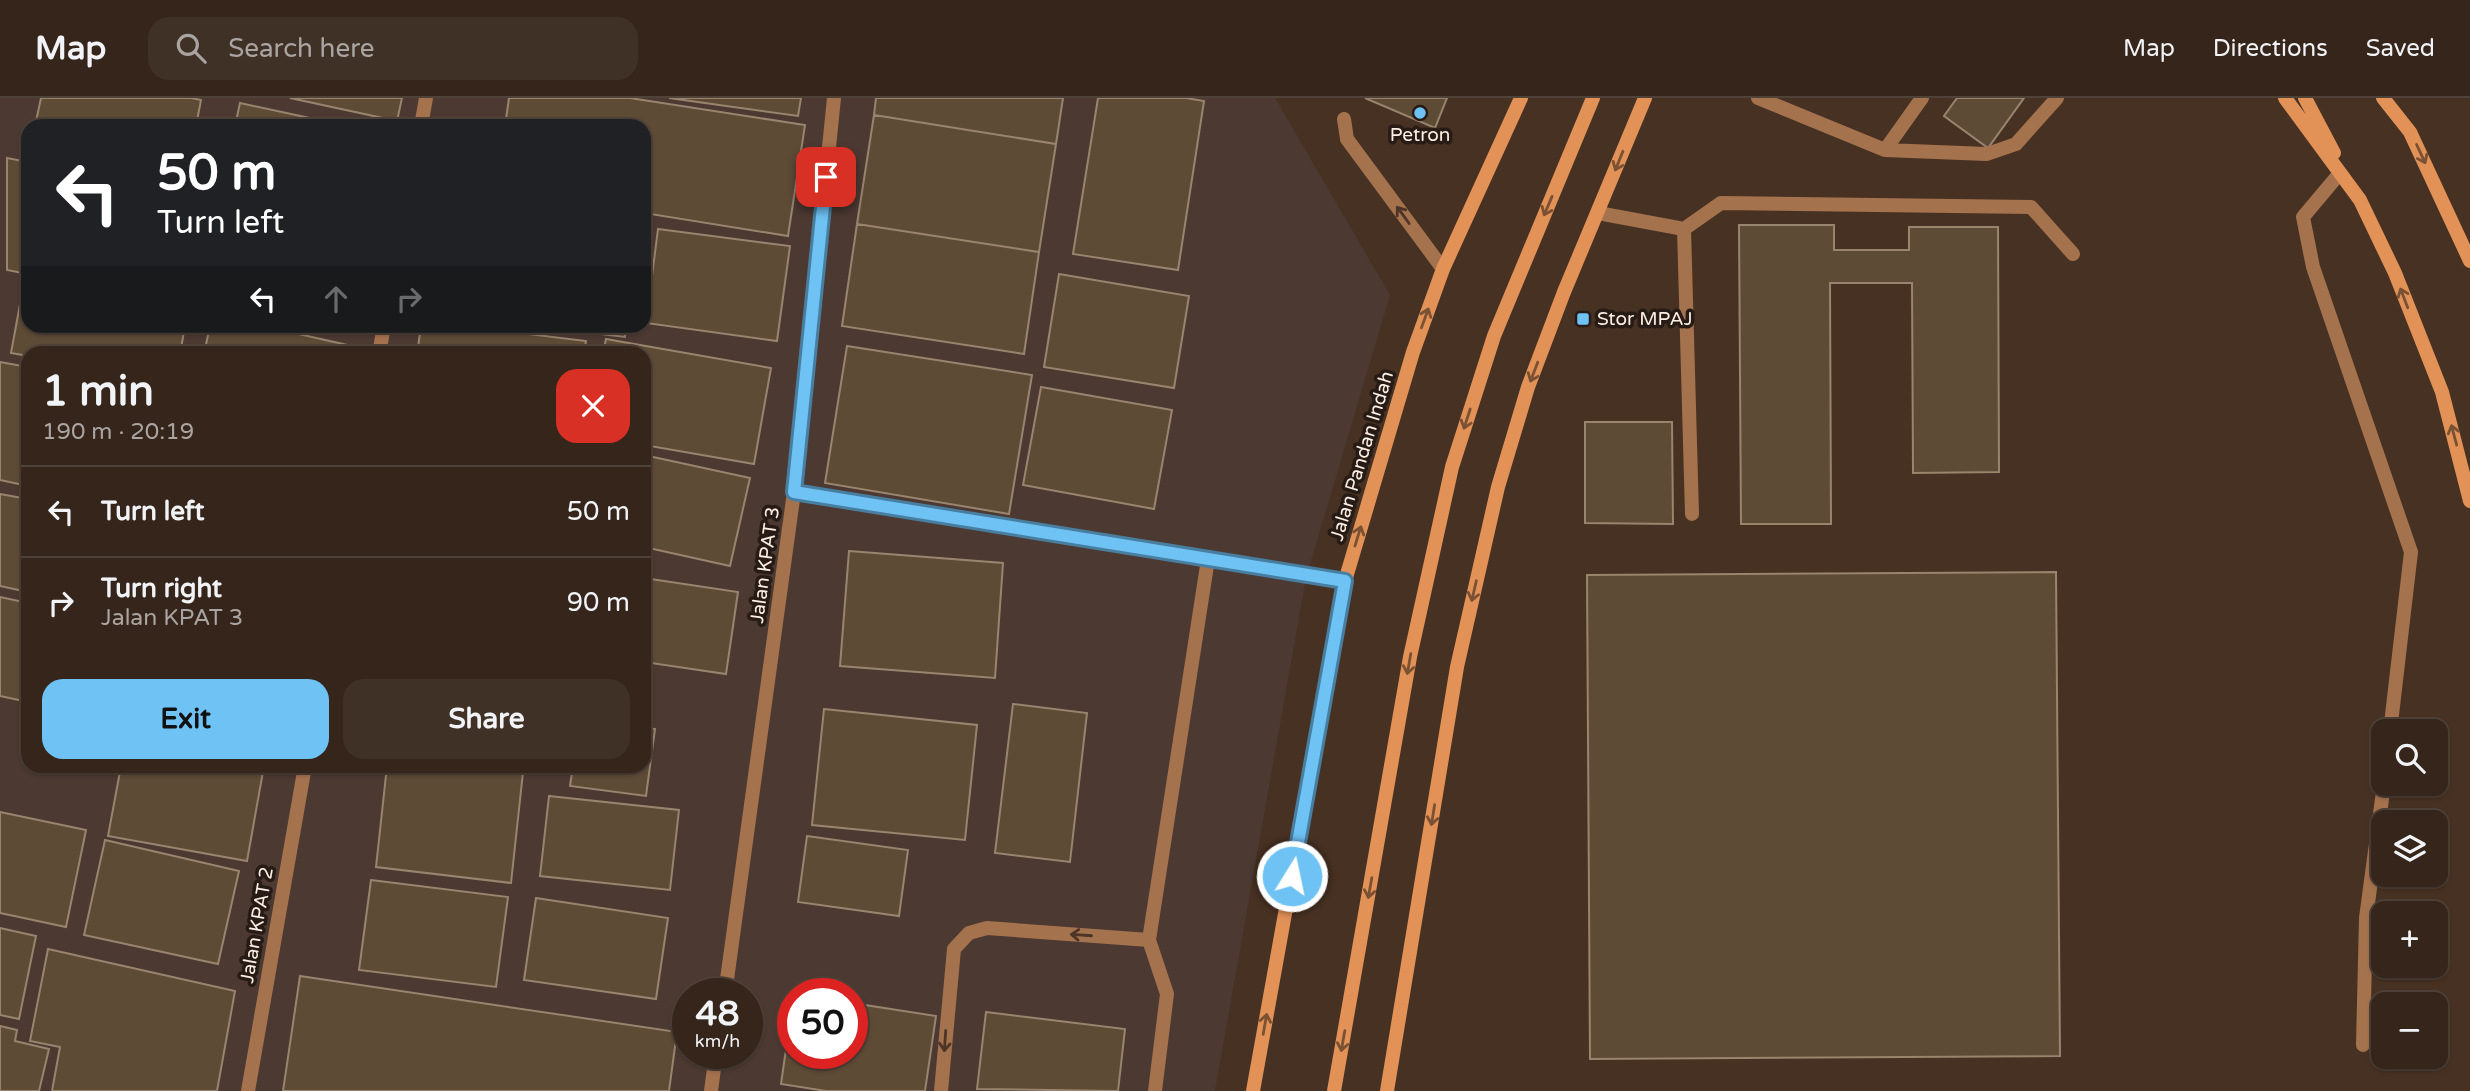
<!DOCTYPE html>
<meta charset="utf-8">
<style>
:root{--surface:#35251a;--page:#403127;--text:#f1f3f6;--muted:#aaa5a2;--line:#4f4239;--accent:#6fc2f4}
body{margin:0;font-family:"Varela Round",sans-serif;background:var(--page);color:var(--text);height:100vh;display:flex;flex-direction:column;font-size:26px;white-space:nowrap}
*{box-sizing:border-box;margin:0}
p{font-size:23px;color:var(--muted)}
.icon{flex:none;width:38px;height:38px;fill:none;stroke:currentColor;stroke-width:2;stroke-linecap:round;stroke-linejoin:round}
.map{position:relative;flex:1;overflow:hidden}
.side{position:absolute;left:21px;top:248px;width:630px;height:427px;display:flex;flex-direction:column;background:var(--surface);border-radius:21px;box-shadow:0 2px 5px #0004,0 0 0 2px var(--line)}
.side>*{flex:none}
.banner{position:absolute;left:21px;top:21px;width:630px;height:214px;border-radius:21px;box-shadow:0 2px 5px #0004,0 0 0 2px var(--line);background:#202124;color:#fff;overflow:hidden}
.fabs{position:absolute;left:2371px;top:621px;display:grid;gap:14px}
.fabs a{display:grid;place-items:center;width:77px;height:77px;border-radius:14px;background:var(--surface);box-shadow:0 2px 5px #0004,0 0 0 2px var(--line);font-size:35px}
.speed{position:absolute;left:672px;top:880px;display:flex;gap:14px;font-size:35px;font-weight:700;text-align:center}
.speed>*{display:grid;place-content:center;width:91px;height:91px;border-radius:50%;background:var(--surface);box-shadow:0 2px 5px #0004,0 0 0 2px var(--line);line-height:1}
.speed small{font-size:18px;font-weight:400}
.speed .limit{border:10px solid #d22;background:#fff;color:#111}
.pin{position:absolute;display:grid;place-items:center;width:60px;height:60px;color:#fff;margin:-30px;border-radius:14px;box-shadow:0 4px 10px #0006}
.me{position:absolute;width:77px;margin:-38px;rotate:10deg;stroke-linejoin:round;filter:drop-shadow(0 0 5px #0008)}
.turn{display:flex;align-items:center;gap:24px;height:147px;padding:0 21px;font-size:32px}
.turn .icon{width:91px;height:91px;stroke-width:2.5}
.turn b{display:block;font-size:49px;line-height:60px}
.lanes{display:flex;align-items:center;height:66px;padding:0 21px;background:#0003;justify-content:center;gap:35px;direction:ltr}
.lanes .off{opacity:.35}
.round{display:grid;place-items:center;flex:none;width:74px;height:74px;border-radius:21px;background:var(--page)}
.headline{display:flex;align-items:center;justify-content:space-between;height:119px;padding:0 21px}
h1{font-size:42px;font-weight:700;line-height:52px}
.action{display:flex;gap:14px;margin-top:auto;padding:14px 21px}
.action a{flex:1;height:80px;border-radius:21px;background:var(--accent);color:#111;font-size:28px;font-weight:700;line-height:80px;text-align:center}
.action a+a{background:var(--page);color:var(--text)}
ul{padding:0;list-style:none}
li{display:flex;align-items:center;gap:21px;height:91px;padding:0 21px;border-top:2px solid var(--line)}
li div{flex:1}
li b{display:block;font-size:26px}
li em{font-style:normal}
header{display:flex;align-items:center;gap:42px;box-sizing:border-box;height:98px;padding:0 35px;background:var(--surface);border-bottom:2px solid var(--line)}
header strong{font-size:33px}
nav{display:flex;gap:38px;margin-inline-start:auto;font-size:24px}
.search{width:490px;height:63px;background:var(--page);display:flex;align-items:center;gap:18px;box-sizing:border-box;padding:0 24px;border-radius:21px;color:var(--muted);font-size:26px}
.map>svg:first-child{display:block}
.industrial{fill:#4c3932;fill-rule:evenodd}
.building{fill:#5e4b36;stroke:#99846e;stroke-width:2}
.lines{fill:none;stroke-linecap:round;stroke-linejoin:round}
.lane{stroke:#a5724e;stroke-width:14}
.street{stroke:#a5724e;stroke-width:14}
.secondary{stroke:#e29257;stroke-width:14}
.oneway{stroke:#7b5133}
.oneway2{stroke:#4c3526}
.route-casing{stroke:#487e9f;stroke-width:18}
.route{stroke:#6fc2f4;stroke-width:12}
.poi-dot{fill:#6fc2f4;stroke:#261b15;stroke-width:2.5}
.labels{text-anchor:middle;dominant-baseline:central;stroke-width:7;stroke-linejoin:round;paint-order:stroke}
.poi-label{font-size:19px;fill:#fdeee4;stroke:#261b15}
.street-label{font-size:19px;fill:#fdeee4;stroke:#261b15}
</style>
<header>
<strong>Map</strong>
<div class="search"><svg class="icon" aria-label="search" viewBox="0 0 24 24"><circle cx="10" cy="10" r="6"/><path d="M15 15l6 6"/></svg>Search here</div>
<nav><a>Map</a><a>Directions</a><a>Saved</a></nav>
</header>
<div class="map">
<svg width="2470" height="993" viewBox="0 0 2470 993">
<rect width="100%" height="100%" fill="#473122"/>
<path class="industrial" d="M 0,0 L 1275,0 L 1390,197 L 1306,480 L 1215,993 L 0,993 ZM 28,28 L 644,28 L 644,228 L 28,228 ZM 28,256 L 644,256 L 644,668 L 28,668 ZM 688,896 L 747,896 L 747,956 L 688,956 ZM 793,896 L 852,896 L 852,956 L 793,956 Z"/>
<path class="building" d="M 41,0 L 191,0 L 201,2 L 196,28 L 35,28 Z
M 290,0 L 402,0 L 397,23 Z
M 509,0 L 630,0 L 805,27 L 788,138 L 644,115 L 644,28 L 505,28 Z
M 669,0 L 801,0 L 798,18 Z
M 876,0 L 1063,0 L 1056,46 L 874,17 Z
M 1098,0 L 1186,0 L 1204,3 L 1178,172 L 1073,156 Z
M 1365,0 L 1447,0 L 1435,30 Z
M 1957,0 L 2024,0 L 1988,50 L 1944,18 Z
M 240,5 L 347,28 L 235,28 Z
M 874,17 L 1056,46 L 1039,154 L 857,126 Z
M 7,60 L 28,64 L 28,176 L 7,172 Z
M 857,126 L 1039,154 L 1024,256 L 842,228 Z
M 1739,127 L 1834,127 L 1834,152 L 1909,152 L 1909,129 L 1998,129 L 1999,374 L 1913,375 L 1912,185 L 1830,185 L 1831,426 L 1741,426 Z
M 658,131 L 790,148 L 777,243 L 646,225 Z
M 1059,176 L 1189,198 L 1174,290 L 1044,269 Z
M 25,179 L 28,180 L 28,228 L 185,228 L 180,256 L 28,256 L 28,258 L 11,255 Z
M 210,228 L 263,228 L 361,250 L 360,256 L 204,256 Z
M 421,228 L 463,228 L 586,243 L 584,256 L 417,256 Z
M 534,228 L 626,228 L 625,239 Z
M 606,241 L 771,270 L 754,366 L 644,347 L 644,256 L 603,256 Z
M 847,248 L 1032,277 L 1009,416 L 825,385 Z
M 0,264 L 28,269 L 28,388 L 0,382 Z
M 1041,289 L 1172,312 L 1154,411 L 1023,387 Z
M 1585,324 L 1672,324 L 1673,426 L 1585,425 Z
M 644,357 L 750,380 L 730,468 L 644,449 Z
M 0,396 L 28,401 L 28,494 L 0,488 Z
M 849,453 L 1003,465 L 995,580 L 840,568 Z
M 2056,474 L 2060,958 L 1590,961 L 1587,477 Z
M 644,480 L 738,494 L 726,576 L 644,564 Z
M 0,499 L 28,505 L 28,604 L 0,598 Z
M 1013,606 L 1087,615 L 1070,764 L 995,755 Z
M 824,611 L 977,627 L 965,742 L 812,727 Z
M 644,629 L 655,631 L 646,698 L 570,688 L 573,668 L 644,668 Z
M 121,668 L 264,668 L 247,763 L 108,738 Z
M 387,668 L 478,668 L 523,674 L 511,785 L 376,769 Z
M 549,698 L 679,712 L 670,792 L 540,778 Z
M 0,714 L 86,732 L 66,829 L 0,815 Z
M 807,738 L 908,752 L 899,818 L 798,804 Z
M 105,742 L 239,773 L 218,866 L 84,837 Z
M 371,782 L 508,799 L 496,889 L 359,872 Z
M 536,800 L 668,820 L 656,901 L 524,882 Z
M 0,830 L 36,838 L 19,921 L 0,917 Z
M 48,851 L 235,893 L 217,993 L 52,993 L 60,949 L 30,943 Z
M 300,878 L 677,934 L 669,993 L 283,993 Z
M 793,902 L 793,956 L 852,956 L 852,905 L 936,918 L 925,993 L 826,993 L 781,986 Z
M 986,914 L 1125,931 L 1118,993 L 977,991 Z
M 0,928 L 17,932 L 15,943 L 49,951 L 39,993 L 0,993 Z"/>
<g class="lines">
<path class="lane" d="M 1758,0 L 1885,52 L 1987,56 L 2016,46 L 2057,0
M 1344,21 L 1347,41 L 1443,171
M 1885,52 L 1922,0
M 2340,75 L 2303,119 L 2313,169 L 2411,454 L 2390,634
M 1598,115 L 1684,131 L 1692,416
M 1684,131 L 1721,105 L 2031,109 L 2073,156
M 2363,947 L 2366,820 L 2384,686
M 941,993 L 954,851 L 969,835 L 987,830 L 1149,842
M 1155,993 L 1167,896 L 1149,842 L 1208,461"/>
<path class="street" d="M 421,28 L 426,0
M 379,256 L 384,228
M 794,394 L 1345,483
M 725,896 L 794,394 L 834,0
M 248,993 L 305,668
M 711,993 L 716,956"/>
<path class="secondary" d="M 2285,0 L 2360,102 L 2395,175 L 2442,294 L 2470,403
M 2305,0 L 2334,55
M 2383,0 L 2410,34 L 2470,163
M 1253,993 L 1345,483 L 1413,254 L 1443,171 L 1521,0
M 1334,993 L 1410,559 L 1452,369 L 1494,238 L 1593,0
M 1387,993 L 1457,569 L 1498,389 L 1528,289 L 1564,194 L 1645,0"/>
</g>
<defs><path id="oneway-shaft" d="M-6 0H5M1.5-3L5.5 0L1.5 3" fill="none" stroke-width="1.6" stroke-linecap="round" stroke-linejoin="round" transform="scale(1.75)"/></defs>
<g class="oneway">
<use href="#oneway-shaft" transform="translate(2421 56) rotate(65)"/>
<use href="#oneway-shaft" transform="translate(1619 63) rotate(112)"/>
<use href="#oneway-shaft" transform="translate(1548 108) rotate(113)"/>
<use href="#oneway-shaft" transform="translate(2404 200) rotate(-111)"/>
<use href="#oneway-shaft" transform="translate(1425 220) rotate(-70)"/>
<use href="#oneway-shaft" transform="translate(1534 274) rotate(111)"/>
<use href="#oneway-shaft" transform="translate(1467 321) rotate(108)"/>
<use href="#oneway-shaft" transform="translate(2454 337) rotate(-105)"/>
<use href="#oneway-shaft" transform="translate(1358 438) rotate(-73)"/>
<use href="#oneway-shaft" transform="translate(1474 493) rotate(103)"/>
<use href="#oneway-shaft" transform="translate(1409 566) rotate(100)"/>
<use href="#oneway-shaft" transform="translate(1433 717) rotate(99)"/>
<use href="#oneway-shaft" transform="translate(1370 790) rotate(100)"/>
<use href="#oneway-shaft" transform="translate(1265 926) rotate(-80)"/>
<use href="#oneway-shaft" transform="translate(1343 943) rotate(100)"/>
</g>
<g class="oneway2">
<use href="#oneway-shaft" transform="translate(1403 117) rotate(-126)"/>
<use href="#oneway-shaft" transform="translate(1081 837) rotate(-176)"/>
<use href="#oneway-shaft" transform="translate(945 943) rotate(94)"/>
</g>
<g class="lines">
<g class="route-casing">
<path id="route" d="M 826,79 L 794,394 L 1345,483 L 1292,778"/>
</g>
<use href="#route" class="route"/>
</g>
<g class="poi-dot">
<circle cx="1420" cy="15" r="7"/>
<rect x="1576" y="214" width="14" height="14" rx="3.5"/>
</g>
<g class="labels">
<g class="poi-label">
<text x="1420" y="37">Petron</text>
<text x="1597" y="221" text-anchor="start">Stor MPAJ</text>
</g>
<g class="street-label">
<text transform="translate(1362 358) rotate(-73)">Jalan Pandan Indah</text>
<text transform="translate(765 467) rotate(-82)">Jalan KPAT 3</text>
<text transform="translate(257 827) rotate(-80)">Jalan KPAT 2</text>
</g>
</g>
</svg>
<div class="fabs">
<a><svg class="icon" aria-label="search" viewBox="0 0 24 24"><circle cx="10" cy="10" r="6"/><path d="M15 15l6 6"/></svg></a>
<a><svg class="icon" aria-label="layers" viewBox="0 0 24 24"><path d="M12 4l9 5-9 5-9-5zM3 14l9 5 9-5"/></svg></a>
<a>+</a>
<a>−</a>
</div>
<div class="speed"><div>48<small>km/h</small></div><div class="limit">50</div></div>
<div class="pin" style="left:826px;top:79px;background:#d93025"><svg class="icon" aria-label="arrive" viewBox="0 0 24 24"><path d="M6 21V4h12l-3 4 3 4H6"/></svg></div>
<svg class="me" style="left:1292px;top:778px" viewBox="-20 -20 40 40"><circle r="17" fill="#6fc2f4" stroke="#fff" stroke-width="3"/><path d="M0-11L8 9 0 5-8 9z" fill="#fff"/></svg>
<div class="banner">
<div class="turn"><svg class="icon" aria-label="left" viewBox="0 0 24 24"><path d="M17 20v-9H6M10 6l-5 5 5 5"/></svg><div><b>50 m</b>Turn left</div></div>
<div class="lanes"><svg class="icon" aria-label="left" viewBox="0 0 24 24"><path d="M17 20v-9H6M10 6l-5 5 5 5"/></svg><svg class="icon off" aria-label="ahead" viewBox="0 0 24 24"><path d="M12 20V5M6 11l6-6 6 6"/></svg><svg class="icon off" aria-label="right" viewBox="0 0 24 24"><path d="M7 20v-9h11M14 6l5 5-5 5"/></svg></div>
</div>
<section class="side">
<div class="headline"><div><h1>1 min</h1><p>190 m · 20:19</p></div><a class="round" style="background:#d93025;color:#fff"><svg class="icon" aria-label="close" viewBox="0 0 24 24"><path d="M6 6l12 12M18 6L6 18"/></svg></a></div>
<ul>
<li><svg class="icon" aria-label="left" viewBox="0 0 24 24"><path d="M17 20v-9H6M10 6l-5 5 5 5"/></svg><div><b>Turn left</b></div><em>50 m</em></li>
<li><svg class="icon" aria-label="right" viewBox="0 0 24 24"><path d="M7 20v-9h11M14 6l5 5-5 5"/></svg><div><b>Turn right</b><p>Jalan KPAT 3</p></div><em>90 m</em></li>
</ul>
<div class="action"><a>Exit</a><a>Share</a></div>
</section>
</div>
